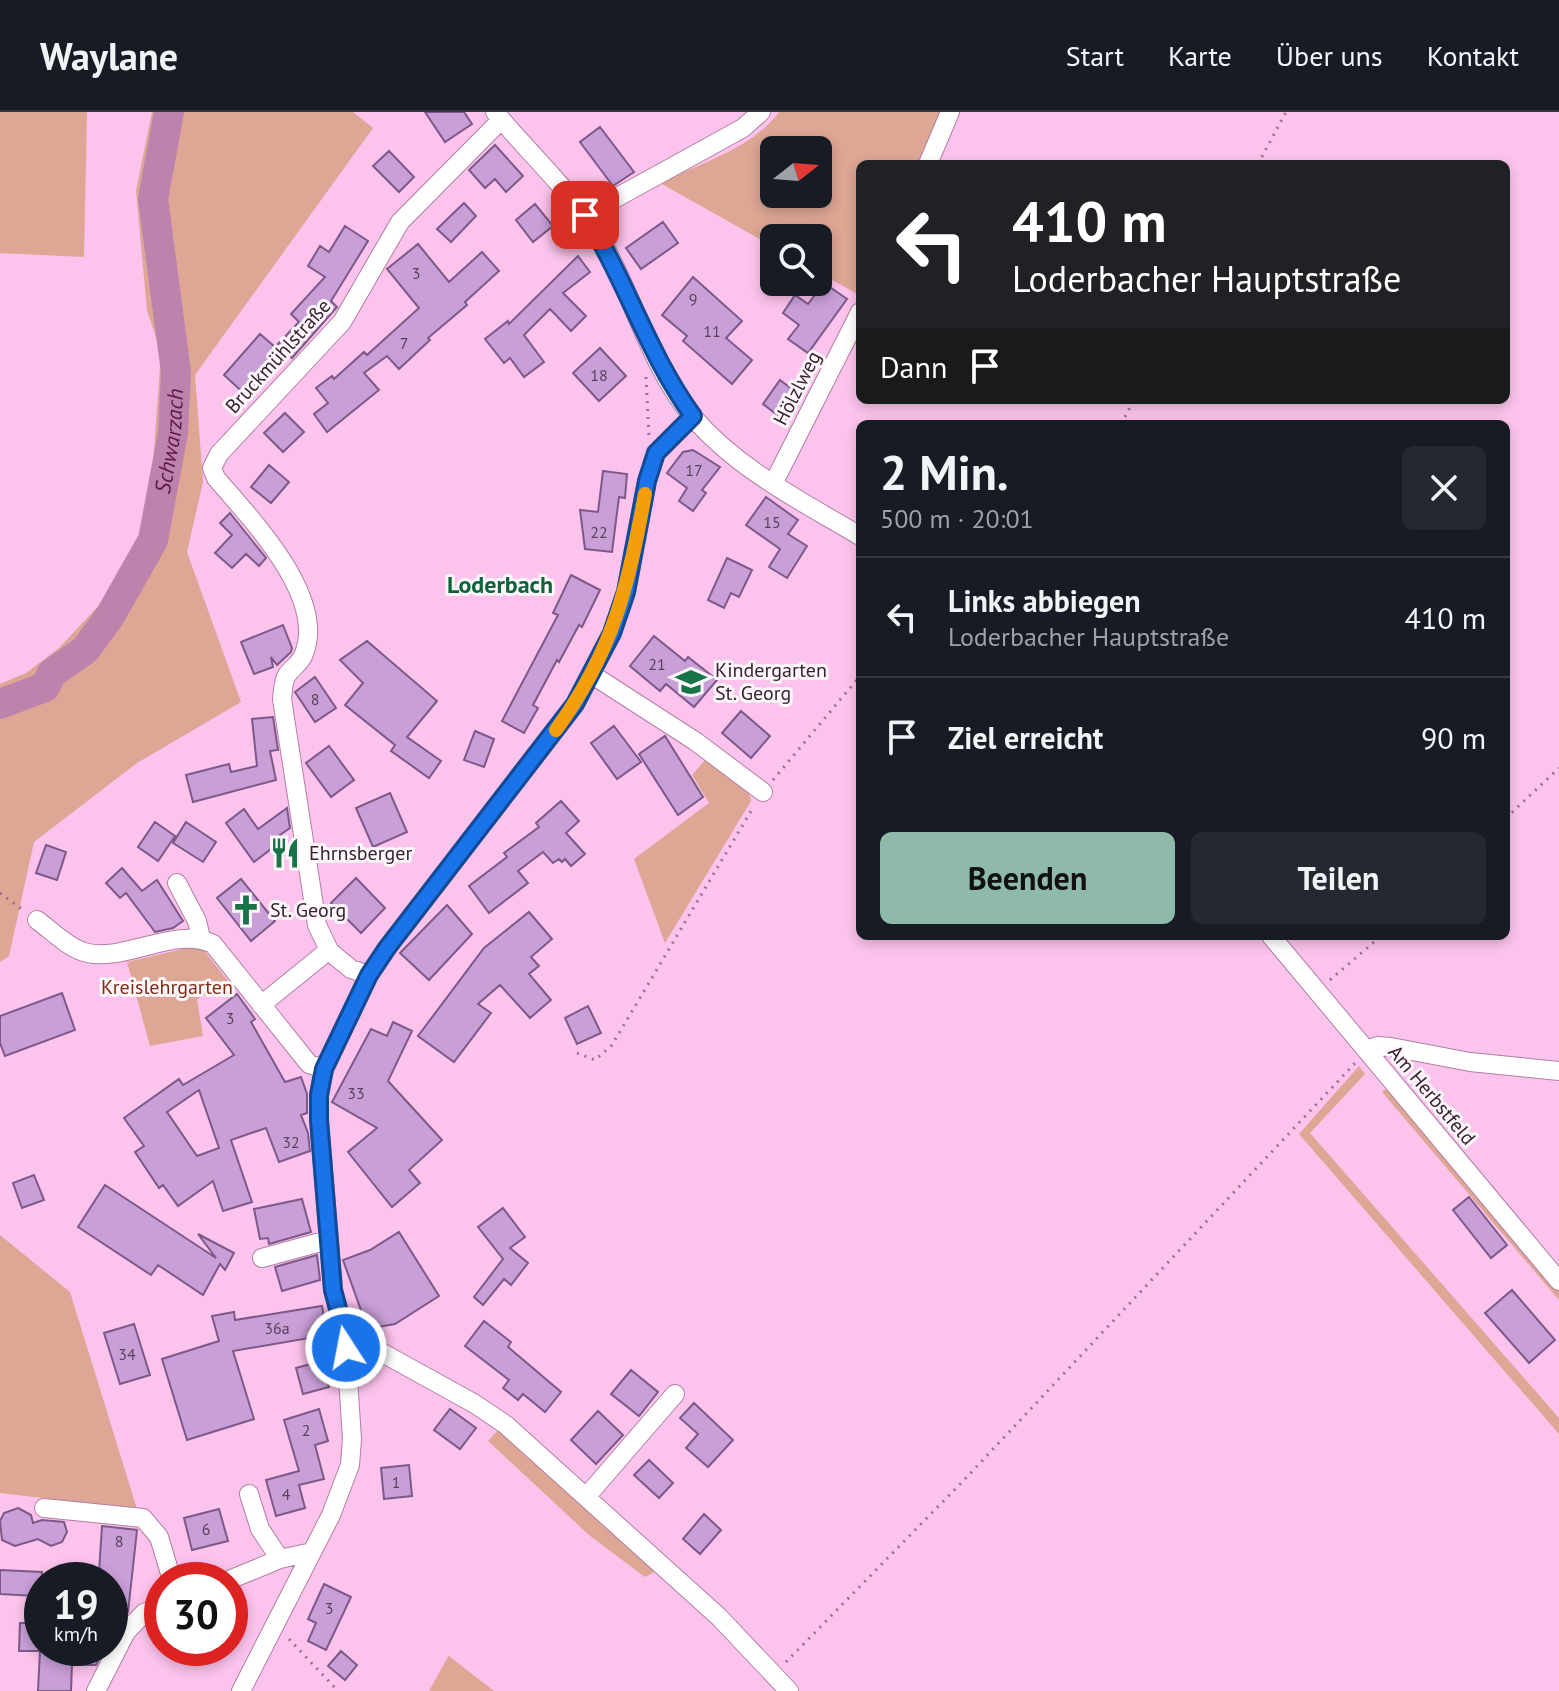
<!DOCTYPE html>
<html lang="de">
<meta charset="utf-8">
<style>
:root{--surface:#171b24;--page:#242831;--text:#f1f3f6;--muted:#9ea1a6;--line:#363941;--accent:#8fb9a8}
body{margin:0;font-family:"PT Sans",sans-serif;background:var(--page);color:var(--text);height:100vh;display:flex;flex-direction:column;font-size:30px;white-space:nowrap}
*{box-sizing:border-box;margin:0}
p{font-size:26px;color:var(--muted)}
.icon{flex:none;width:44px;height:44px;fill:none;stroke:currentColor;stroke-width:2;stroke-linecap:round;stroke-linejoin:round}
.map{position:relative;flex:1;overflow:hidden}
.drawer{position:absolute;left:856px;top:308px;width:654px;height:520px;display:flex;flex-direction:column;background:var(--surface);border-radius:12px;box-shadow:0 4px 12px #0003}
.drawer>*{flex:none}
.hud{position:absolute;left:856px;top:48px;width:654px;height:244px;border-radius:12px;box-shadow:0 4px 12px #0003;background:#202124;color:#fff;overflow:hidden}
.needle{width:52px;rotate:73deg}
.tools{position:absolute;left:760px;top:24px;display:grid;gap:16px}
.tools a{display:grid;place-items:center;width:72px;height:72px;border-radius:12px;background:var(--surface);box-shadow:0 4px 12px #0003;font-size:40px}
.speed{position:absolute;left:24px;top:1450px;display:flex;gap:16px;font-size:40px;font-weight:700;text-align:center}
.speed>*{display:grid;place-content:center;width:104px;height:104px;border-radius:50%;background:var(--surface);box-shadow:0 4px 12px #0003;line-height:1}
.speed small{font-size:20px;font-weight:400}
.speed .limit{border:12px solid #d22;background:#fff;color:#111}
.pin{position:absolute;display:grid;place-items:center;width:68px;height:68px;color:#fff;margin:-34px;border-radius:16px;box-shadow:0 4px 12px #0006}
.me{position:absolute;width:88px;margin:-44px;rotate:349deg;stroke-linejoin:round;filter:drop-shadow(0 0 6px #0008)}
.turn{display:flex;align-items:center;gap:28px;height:168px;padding:0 24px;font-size:36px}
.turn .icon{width:104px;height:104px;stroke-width:2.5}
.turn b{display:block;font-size:56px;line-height:68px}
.then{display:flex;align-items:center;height:76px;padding:0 24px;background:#0003;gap:16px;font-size:30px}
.round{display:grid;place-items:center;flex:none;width:84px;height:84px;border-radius:12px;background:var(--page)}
.overview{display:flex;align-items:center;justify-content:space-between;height:136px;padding:0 24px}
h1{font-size:48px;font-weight:700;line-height:60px}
.primary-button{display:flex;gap:16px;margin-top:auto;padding:16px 24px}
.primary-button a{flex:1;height:92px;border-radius:12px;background:var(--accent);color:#111;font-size:32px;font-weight:700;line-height:92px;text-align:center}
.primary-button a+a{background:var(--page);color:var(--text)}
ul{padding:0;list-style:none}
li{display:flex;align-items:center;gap:24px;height:120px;padding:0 24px;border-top:2px solid var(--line)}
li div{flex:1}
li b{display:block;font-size:30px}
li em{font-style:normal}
header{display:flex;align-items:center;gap:48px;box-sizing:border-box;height:112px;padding:0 40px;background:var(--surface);border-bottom:2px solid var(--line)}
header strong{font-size:38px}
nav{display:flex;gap:44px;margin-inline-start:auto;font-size:28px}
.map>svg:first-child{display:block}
.green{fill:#dda695;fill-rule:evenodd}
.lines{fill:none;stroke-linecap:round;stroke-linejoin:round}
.river{stroke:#be83ad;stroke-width:30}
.building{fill:#c99fd8;stroke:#7c5988;stroke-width:2;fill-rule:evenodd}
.minor-casing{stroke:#b37ea4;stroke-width:20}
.path{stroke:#9a728f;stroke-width:3;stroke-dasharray:2 6;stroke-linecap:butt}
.minor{stroke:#fff;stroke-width:18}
.route-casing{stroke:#114b97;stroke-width:20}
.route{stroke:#1a73e8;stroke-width:14}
.slow{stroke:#f59e0b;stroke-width:14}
.labels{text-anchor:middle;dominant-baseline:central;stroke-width:6;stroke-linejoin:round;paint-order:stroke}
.number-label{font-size:16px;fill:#5c415c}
.street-label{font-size:20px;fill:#382232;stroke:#fdf7fb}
.poi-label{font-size:20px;fill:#382232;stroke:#fdf7fb;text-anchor:start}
.park-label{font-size:20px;fill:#7f2c12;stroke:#fdf7fb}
.water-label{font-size:22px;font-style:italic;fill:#5e184f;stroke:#fdf7fb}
.quarter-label{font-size:24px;font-weight:bold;fill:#0c633c;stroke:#fdf7fb}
</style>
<header>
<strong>Waylane</strong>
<nav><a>Start</a><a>Karte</a><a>Über uns</a><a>Kontakt</a></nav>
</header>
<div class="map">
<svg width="1559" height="1579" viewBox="0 0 1559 1579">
<rect width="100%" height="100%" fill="#fcc3ec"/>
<path class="green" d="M 0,0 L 87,0 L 84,145 L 0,141 Z
M 152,0 L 353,0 L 373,16 L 195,263 L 203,370 L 187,440 L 241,590 L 137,651 L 34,730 L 9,844 L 0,850 L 0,572 L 26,561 L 59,536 L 103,489 L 133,447 L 150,393 L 161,241 L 147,198 L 136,79 Z
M 779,0 L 940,0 L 917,52 L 860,52 L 859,183 L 818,160 L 818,126 L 774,126 L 774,135 L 660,71 C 699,52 753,36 779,0 ZM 774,38 L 818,38 L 818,82 L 774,82 Z
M 706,647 L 749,680 L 751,689 L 665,831 L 634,747 L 709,691 L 692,663 Z
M 200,833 L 231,873 L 197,887 L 203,924 L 150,934 L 127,850 Z
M 1359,954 L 1365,962 L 1310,1021 L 1559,1306 L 1559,1322 L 1299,1022 Z
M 1389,975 L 1559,1178 L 1559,1188 L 1382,980 Z
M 0,1123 L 70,1180 L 137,1397 L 0,1381 Z
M 499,1317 L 644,1447 L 655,1460 L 645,1465 L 589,1423 L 488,1329 Z
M 449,1543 L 449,1544 L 494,1579 L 429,1579 Z"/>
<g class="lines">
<path class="river" id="s1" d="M 0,592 L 45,575 L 52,561 L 85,538 L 110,504 L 153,428 L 173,321 L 176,260 L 153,87 L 169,0"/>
</g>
<path class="building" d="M 425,0 L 464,0 L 472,12 L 445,30 Z
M 600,15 L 634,60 L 613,74 L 580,30 Z
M 495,33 L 523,64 L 506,80 L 495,67 L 485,76 L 469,58 Z
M 389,39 L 414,65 L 399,80 L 373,54 Z
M 464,91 L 476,104 L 451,130 L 437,117 Z
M 535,92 L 553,114 L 533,130 L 516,108 Z
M 663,110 L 678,131 L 641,157 L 626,136 Z
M 345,114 L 368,129 L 331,189 L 337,195 L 292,246 L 288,242 L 248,285 L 224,263 L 260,222 L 275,235 L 299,210 L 291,202 L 325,165 L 308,154 L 320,134 L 329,140 Z
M 418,132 L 449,170 L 482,140 L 499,159 L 465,190 L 467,193 L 428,226 L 430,228 L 399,257 L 387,244 L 364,261 L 379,278 L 327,320 L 314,302 L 328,291 L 316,276 L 332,264 L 334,267 L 364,240 L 367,243 L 419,196 L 387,157 Z
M 578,144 L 590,160 L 563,181 L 586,204 L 571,219 L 550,197 L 524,223 L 544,250 L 524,265 L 510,246 L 504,251 L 485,227 L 508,209 L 509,212 Z
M 693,165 L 742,209 L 726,226 L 752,248 L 732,272 L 683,229 L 687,224 L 662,203 Z
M 824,171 L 847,187 L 808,241 L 788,227 L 799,213 L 783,201 L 795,183 L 808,192 Z
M 600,236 L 626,264 L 599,289 L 573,261 Z
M 780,268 L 801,284 L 785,309 L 763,292 Z
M 285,301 L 304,320 L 283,340 L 264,321 Z
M 693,338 L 720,355 L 702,378 L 706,381 L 693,399 L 679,389 L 687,376 L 667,361 L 683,340 Z
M 269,353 L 289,370 L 271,391 L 251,375 Z
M 603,359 L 627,362 L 625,386 L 619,385 L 612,440 L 585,437 L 580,398 L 598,400 Z
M 766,385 L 798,408 L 788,422 L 807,434 L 787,466 L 769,455 L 780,437 L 746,413 Z
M 230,401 L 266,446 L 259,454 L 246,442 L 232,456 L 215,441 L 232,423 L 220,411 Z
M 727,446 L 752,458 L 739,485 L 731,481 L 724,496 L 708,488 Z
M 571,463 L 600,478 L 582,515 L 579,513 L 559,550 L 557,548 L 533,593 L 538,596 L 524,621 L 502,609 L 558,503 L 553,501 Z
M 283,513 L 292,536 L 291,540 L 277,553 L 271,545 L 273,555 L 254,562 L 241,530 Z
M 654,524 L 685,549 L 688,545 L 717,568 L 694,595 L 666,572 L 660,579 L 630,554 Z
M 367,529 L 437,589 L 407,625 L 441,649 L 429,666 L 391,639 L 395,633 L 345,593 L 363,571 L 340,548 Z
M 315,565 L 336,596 L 315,610 L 295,580 Z
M 741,599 L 770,624 L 751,646 L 722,621 Z
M 273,605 L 278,638 L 270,639 L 276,668 L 193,690 L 186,663 L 229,652 L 231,660 L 257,654 L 252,607 Z
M 614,614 L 641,650 L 617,667 L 591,631 Z
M 475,619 L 494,627 L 484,655 L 464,648 Z
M 665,624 L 703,685 L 678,703 L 639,642 Z
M 329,634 L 354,668 L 331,685 L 306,651 Z
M 390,681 L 407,720 L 373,735 L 356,696 Z
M 561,689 L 579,709 L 566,721 L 585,742 L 571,754 L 565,747 L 562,750 L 559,747 L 553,751 L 543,740 L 518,759 L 528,771 L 489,801 L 469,774 L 507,745 L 504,741 L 539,715 L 536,711 Z
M 287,696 L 290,716 L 280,723 L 283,728 L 254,750 L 226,711 L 244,697 L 258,717 Z
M 155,710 L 175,724 L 158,749 L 138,735 Z
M 186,710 L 216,730 L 203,750 L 173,731 Z
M 46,733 L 66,740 L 57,768 L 36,761 Z
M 122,756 L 142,779 L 157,768 L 183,809 L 173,816 L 155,820 L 126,781 L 120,786 L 106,771 Z
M 356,766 L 385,796 L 361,821 L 331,791 Z
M 241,767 L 275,809 L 251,829 L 217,786 Z
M 447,793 L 472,822 L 429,868 L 400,841 Z
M 529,800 L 552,827 L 531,845 L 539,854 L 529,862 L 551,888 L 530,906 L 500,873 L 478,892 L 491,901 L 454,950 L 418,924 L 484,836 Z
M 62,881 L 75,918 L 5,944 L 0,931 L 0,904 Z
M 237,882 L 255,907 L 251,910 L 285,970 L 301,965 L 307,982 L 307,1001 L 301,1003 L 308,1021 L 310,1039 L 279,1050 L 266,1016 L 231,1028 L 252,1090 L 223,1099 L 213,1069 L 178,1094 L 163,1073 L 159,1076 L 135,1040 L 144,1034 L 124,1006 L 179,967 L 183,973 L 234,943 L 206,906 ZM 199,978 L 219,1036 L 197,1044 L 167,1000 Z
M 588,894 L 601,921 L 577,932 L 565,906 Z
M 393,910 L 412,919 L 388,969 L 442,1028 L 409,1058 L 420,1071 L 392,1095 L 348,1040 L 377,1016 L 332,990 L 371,917 L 387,924 Z
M 34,1063 L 44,1088 L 22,1096 L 13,1071 Z
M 105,1073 L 216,1146 L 198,1122 L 234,1141 L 225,1158 L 220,1152 L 203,1183 L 158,1153 L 151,1163 L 78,1115 Z
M 1469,1085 L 1507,1133 L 1491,1146 L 1453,1098 Z
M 302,1087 L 311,1120 L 269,1132 L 268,1126 L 260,1127 L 254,1097 Z
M 503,1096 L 525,1125 L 510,1136 L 528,1151 L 511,1173 L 504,1167 L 483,1193 L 474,1185 L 503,1147 L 478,1115 Z
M 399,1120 L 439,1184 L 395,1212 L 372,1216 L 362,1201 L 343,1148 L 370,1138 Z
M 317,1143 L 320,1168 L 282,1179 L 275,1155 Z
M 1512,1178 L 1555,1228 L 1529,1251 L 1485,1201 Z
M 322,1194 L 327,1223 L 233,1239 L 254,1307 L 187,1328 L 162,1247 L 219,1229 L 212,1204 L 234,1200 L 235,1208 Z
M 484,1209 L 511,1230 L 508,1235 L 561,1280 L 545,1300 L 523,1282 L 518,1288 L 503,1276 L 509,1268 L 465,1234 Z
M 134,1212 L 150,1263 L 120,1272 L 104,1221 Z
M 322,1249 L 329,1275 L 303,1282 L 296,1256 Z
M 631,1258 L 658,1280 L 639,1304 L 611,1282 Z
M 694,1291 L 733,1328 L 708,1355 L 686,1336 L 698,1322 L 680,1306 Z
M 319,1297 L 328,1329 L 315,1333 L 324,1367 L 299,1373 L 305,1396 L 276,1404 L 266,1368 L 299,1359 L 284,1308 Z
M 450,1297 L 476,1316 L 460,1337 L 434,1318 Z
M 598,1299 L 623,1323 L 596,1352 L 571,1328 Z
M 649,1348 L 673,1371 L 659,1386 L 634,1363 Z
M 409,1353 L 412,1384 L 384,1387 L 381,1356 Z
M 18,1396 L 31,1403 L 33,1411 L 42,1408 L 64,1410 L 67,1420 L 62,1430 L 51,1434 L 38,1427 L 15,1434 L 2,1428 L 0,1409 L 4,1401 Z
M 219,1397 L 228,1429 L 192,1438 L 184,1406 Z
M 704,1402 L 721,1418 L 700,1442 L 683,1427 Z
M 102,1414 L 137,1418 L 128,1500 L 110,1499 L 110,1465 L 99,1460 Z
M 0,1458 L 42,1460 L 42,1475 L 36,1475 L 35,1484 L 0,1482 Z
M 324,1472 L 351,1485 L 326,1538 L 308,1529 L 316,1511 L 308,1507 Z
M 20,1511 L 42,1511 L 42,1536 L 100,1536 L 100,1545 L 96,1553 L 72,1553 L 71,1579 L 38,1579 L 40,1539 L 19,1539 Z
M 341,1539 L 357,1553 L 345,1568 L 328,1554 Z"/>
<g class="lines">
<g class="minor-casing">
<path id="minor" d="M 495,0 C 533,46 577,84 606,137 C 635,191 652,256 692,304 C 737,357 801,389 860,424
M 928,52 L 950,0
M 585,103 L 743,16 L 761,0
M 693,304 L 656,341 L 647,369 L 626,480 L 612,521 L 575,592 L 387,836 L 369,863 L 324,957 L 319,983 L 319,1008 L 333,1178 L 340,1204 L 350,1223 L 475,1292 L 506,1313 L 719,1505 L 789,1579
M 773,372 L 860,200
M 591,562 L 695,629 L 763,680
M 177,771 L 197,809 L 201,826
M 37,808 C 51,818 67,835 84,840 C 123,852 175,813 213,832 L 309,952 L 324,957
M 1271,824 L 1559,1169
M 369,863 L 351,857 L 335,844 L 329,838 L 317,813 L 282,587 C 283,579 283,569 287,563 C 292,556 300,551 303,544 C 329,486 249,405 216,366 L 212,356 L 219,342 L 342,210 L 400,110 L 501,8
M 261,893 L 329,838
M 1367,938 L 1377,934 L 1391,935 L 1470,950 L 1559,959
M 262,1146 L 328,1128
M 249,1382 L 260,1417 L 280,1447
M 586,1385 L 675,1282
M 44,1396 L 143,1406 L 159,1425 L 172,1468
M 229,1468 L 280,1447 L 312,1440
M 96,1579 L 126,1520 L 144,1501 L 162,1494
M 241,1579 L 331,1403 L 350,1353 L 352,1327 L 346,1236 L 350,1223"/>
</g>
<path class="path" d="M 1258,52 L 1286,0
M 646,265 L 649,325
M 1121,312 L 1134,288
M 773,668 L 860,564
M 1506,706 L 1559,656
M 0,781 L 23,798
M 1330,868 L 1381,824
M 577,941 L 595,948 L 612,933 L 754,694
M 289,1527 L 338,1579
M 786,1550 L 965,1367 L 1356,950"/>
<use href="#minor" class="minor"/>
</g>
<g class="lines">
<g class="route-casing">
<path id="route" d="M 346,1236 L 350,1223 L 340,1204 L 333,1178 L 319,1008 L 319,983 L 324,957 L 369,863 L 387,836 L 575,592 L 612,521 L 626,480 L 647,369 L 656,341 L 693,304 C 648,242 626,168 585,103"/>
</g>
<use href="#route" class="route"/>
<path class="slow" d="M 556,618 C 613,539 628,476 645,382"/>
</g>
<defs>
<g id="school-bare" transform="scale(2.4)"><path d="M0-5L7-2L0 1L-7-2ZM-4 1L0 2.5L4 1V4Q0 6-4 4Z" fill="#177348" stroke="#fdf7fb" stroke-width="2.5" paint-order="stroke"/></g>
<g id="restaurant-bare" transform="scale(2.4)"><path d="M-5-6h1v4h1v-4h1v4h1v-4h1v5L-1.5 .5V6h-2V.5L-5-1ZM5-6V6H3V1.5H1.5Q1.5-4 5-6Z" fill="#177348" stroke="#fdf7fb" stroke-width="2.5" paint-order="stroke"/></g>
<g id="church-bare" transform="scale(2.4)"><path d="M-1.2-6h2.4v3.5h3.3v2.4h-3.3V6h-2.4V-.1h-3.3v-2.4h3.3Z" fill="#177348" stroke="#fdf7fb" stroke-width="2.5" paint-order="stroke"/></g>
</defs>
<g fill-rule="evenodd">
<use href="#school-bare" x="691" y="570"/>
<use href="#restaurant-bare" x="285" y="741"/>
<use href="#church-bare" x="246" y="798"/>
</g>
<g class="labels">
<g class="number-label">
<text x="416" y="161">3</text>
<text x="693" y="187">9</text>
<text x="712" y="219">11</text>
<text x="404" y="231">7</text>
<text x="599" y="263">18</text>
<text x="694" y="358">17</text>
<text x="772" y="410">15</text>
<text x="599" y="420">22</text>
<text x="657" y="552">21</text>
<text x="315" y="587">8</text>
<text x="230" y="906">3</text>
<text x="356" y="981">33</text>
<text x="291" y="1030">32</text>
<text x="277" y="1216">36a</text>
<text x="127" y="1242">34</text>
<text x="306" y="1318">2</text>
<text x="396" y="1370">1</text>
<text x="286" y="1382">4</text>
<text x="206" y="1417">6</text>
<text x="119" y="1429">8</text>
<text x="329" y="1496">3</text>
</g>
<g class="street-label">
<text transform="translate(278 244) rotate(-48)">Bruckmühlstraße</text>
<text transform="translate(797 276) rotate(-63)">Hölzlweg</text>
<text transform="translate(1432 983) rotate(50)">Am Herbstfeld</text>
</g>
<g class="poi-label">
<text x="715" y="558">Kindergarten<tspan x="715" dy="23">St. Georg</tspan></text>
<text x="309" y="741">Ehrnsberger</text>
<text x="270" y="798">St. Georg</text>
</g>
<g class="park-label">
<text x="167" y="875">Kreislehrgarten</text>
</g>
<g class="water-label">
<text stroke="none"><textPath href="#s1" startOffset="334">Schwarzach</textPath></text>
</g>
<g class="quarter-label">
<text x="500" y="472">Loderbach</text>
</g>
</g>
</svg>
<div class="tools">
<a><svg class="needle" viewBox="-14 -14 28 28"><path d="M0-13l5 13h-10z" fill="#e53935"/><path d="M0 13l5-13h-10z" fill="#9ea1a6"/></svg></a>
<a><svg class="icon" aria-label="search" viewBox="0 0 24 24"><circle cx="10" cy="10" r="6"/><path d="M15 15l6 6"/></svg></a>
</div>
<div class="speed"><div>19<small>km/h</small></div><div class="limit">30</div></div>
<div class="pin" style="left:585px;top:103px;background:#d93025"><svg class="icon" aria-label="arrive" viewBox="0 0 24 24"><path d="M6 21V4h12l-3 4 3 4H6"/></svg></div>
<svg class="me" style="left:346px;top:1236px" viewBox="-20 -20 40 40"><circle r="17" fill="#1a73e8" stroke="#fff" stroke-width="3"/><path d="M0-11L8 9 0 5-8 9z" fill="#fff"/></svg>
<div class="hud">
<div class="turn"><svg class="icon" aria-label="left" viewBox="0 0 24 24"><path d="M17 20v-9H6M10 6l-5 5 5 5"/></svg><div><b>410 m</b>Loderbacher Hauptstraße</div></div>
<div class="then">Dann<svg class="icon" aria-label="arrive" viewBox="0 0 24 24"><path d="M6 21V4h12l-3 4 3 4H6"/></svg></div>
</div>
<section class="drawer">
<div class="overview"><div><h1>2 Min.</h1><p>500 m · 20:01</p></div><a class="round"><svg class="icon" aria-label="close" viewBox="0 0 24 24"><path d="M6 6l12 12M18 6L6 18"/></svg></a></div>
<ul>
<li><svg class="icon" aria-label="left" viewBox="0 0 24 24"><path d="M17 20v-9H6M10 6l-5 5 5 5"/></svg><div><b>Links abbiegen</b><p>Loderbacher Hauptstraße</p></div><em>410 m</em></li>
<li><svg class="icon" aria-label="arrive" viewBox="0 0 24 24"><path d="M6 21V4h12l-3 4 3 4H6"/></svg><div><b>Ziel erreicht</b></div><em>90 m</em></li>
</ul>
<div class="primary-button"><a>Beenden</a><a>Teilen</a></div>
</section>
</div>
